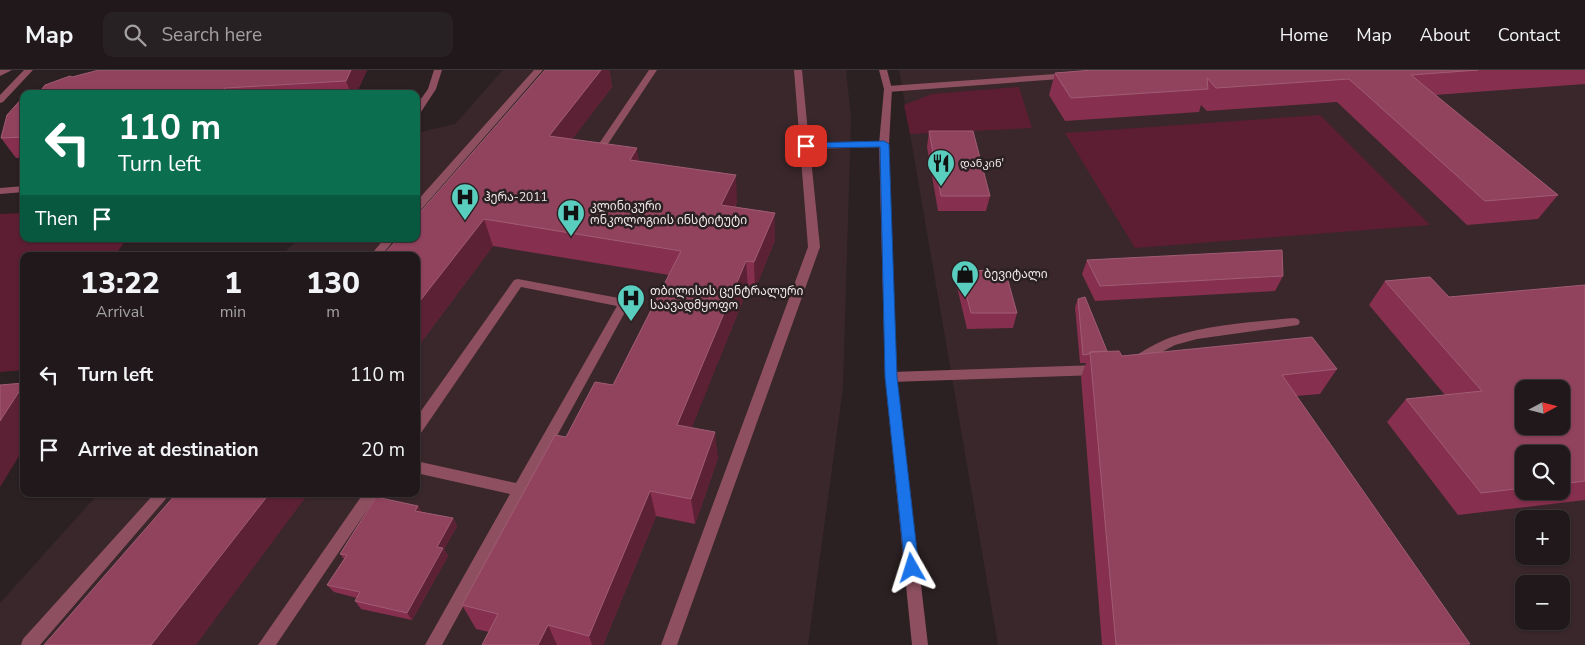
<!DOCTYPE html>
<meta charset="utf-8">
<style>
:root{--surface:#20181a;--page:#282123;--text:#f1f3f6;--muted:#a2a0a2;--line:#3d3739}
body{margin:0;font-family:"Nunito Sans","Noto Sans Georgian",sans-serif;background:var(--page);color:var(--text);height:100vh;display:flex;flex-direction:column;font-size:19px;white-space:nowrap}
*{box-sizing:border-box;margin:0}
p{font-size:16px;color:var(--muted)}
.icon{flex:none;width:28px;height:28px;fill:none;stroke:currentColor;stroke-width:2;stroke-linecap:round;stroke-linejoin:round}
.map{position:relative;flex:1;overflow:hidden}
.details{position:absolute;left:20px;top:182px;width:400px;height:245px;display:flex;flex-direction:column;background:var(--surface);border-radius:10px;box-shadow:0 1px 4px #0004,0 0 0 1px var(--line)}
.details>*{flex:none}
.banner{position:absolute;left:20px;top:20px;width:400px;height:152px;border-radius:10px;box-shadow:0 1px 4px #0004,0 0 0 1px var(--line);background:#0b6e4f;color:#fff;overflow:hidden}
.needle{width:32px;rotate:83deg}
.tools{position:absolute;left:1515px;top:310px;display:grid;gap:10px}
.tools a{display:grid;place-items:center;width:55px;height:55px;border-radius:10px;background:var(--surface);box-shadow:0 1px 4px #0004,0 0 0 1px var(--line);font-size:25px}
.pin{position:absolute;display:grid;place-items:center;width:42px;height:42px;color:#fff;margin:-21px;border-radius:10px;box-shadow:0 2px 8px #0006}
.me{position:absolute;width:55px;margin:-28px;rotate:354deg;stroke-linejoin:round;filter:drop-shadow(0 0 4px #0008)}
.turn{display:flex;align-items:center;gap:18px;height:105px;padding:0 15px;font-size:22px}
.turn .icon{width:65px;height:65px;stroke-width:2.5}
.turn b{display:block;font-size:35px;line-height:42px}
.then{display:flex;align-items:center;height:48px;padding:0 15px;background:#0003;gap:10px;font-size:19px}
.eta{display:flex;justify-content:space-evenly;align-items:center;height:85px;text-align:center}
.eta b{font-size:30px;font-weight:800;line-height:35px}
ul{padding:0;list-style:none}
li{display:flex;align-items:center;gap:15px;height:75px;padding:0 15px}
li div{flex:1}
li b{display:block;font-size:19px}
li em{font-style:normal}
header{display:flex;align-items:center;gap:30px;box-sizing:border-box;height:70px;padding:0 25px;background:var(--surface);border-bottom:1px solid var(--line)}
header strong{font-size:24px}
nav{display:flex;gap:28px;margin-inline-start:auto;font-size:18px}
.search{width:350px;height:45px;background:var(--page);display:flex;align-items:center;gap:12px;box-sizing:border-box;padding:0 18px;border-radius:10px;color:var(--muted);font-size:19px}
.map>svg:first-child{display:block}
.built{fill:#39272b;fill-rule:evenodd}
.green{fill:#5d1e33}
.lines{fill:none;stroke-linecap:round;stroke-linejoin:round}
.service{fill:#8e5061;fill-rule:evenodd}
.minor{fill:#8e5061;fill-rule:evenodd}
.tertiary{fill:#8e5061;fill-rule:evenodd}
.wall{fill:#862f4e;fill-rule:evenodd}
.shaded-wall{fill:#5d2135}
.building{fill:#91435e;stroke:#a05c74;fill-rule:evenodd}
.route{fill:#1a73e8;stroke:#114b97}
.labels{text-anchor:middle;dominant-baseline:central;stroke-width:5;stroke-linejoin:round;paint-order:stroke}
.far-poi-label{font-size:11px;fill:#efe7e9;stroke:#2b2022;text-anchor:start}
.poi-label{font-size:12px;fill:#efe7e9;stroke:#2b2022;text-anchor:start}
</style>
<header>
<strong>Map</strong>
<div class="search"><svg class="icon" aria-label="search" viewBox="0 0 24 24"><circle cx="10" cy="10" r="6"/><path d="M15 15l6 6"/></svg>Search here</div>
<nav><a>Home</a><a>Map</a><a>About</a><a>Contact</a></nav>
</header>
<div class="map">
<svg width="1585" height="575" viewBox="0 0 1585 575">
<rect width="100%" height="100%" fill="#2b2022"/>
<path class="built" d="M 503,0 L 846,0 L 851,48 L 843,318 L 808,575 L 0,575 L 0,533 L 98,424 L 416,424 L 416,186 L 281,186 L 298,169 L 416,169 L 416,63 L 455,54 Z
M 899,0 L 1585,0 L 1585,575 L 998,575 ZM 1524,319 L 1561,319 L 1561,356 L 1524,356 ZM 1524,384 L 1561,384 L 1561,421 L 1524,421 ZM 1524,449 L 1561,449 L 1561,486 L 1524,486 ZM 1524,514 L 1561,514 L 1561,551 L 1524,551 Z"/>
<path class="green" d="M 1019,17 L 1032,58 L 910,64 L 904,35 L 932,24 Z
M 1320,45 L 1430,155 L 1135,178 L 1065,63 Z
M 24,143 L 24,169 L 126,169 L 115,186 L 24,186 L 24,300 L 0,302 L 0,144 Z"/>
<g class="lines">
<path class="service" d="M 434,0 L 442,0 L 436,19 L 419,45 L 416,46 L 416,36 L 428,19 Z
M 534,0 L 543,0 L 420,141 L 416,142 L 416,132 Z
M 649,0 L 657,0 L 598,89 L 592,89 L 590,87 Z
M 794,0 L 802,0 L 809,73 L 884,71 L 889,74 L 884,77 L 810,79 L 820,177 L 677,575 L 661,575 L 808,177 Z
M 1070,3 L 1073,4 L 1073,8 L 888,22 L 884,19 L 888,16 Z
M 24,116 L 24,122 L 0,124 L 0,118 Z
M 384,169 L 395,169 L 381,186 L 370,186 Z
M 518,209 L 624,229 L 630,233 L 442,575 L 425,575 L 510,424 L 416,403 L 416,391 L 516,413 L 617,236 L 521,217 L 421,363 L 416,364 L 416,348 L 514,210 Z
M 1294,248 L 1298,249 L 1300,252 L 1298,255 L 1197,269 L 1175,275 L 1139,294 L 1131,294 L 1129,291 L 1131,288 C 1144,281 1157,272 1172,267 C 1211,254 1253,252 1294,248 Z
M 1099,295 L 1103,297 L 1105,300 L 1103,303 L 1099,305 L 891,312 L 886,310 L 885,307 L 886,304 L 891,302 Z
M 154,424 L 170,424 L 40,575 L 21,575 L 23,569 Z
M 363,424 L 378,424 L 276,575 L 258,575 Z"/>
<path class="minor" d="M 0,0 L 12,0 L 0,6 Z
M 24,0 L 33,0 L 3,32 L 0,33 L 0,25 Z"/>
<path class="tertiary" d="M 879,0 L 887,0 L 892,19 L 889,74 L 897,307 L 928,575 L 912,575 L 885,307 L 879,74 L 884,19 Z"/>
</g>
<path class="wall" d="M 367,0 L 356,24 L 38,24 L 72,7 Z
M 545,0 L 609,0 L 612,17 L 572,69 L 639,91 L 737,131 L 735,137 L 775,143 L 775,170 L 755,219 L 748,218 L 691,358 L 718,388 L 695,454 L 656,446 L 603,575 L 482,575 L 489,562 L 476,559 L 462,535 L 566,367 L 613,315 L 669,205 L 493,176 L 416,279 Z
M 1093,0 L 1585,0 L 1585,14 L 1435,25 L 1558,125 L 1538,149 L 1467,155 L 1337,32 L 1207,41 L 1201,35 L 1199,42 L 1065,51 L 1049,25 L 1055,3 Z
M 24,26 L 24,87 L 16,88 L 1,68 Z
M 929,61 L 990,126 L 986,141 L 938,141 L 927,77 Z
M 1087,190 L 1283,206 L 1275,221 L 1095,231 L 1082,204 Z
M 960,201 L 1017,243 L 1013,258 L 967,259 L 957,217 Z
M 1385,211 L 1449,227 L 1585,215 L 1585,430 L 1458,445 L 1387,352 L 1406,329 L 1445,325 L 1369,235 ZM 1524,384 L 1561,384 L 1561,421 L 1524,421 Z
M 1078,229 L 1107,281 L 1122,286 L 1337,299 L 1320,324 L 1296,326 L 1469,575 L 1102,575 L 1081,307 L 1086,293 L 1080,293 L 1075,237 Z
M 418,436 L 422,442 L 453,448 L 457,456 L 444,479 L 448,486 L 412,550 L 361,539 L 355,531 L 357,528 L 334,522 L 327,515 L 344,489 L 340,484 Z"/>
<path class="shaded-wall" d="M 351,0 L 367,0 L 356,24 L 351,24 L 346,11 Z
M 601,0 L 609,0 L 612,17 L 555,92 L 549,66 Z
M 226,18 L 229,24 L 212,24 Z
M 637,78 L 641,105 L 630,90 Z
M 736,105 L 737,131 L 723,162 L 721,135 Z
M 775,143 L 775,170 L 755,219 L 754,192 Z
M 484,149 L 493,176 L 416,279 L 416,236 Z
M 746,191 L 748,218 L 682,382 L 677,355 Z
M 24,314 L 24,378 L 0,417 L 0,351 Z
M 715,362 L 718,388 L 695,454 L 691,429 Z
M 650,421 L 656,446 L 603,575 L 592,575 L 589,566 Z
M 269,424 L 308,424 L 196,575 L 151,575 Z
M 418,436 L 423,444 L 415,441 Z
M 453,448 L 457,456 L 444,479 L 448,486 L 412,550 L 407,543 L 437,477 Z
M 548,555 L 557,575 L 538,575 Z"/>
<path class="building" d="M 99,0 L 351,0 L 346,11 L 226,18 L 212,24 L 38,24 L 45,15 L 70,6 L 72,7 Z
M 545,0 L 601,0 L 549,66 L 637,78 L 630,90 L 736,105 L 721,135 L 775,143 L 754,192 L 746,191 L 677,355 L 715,362 L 691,429 L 650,421 L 589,566 L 548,555 L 538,575 L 482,575 L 498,544 L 462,535 L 555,365 L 566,367 L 595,312 L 613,315 L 681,181 L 484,149 L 416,236 L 416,186 L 382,186 L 398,169 L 416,169 L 416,147 Z
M 1093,0 L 1478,0 L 1411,5 L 1558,125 L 1485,131 L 1349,9 L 1216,18 L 1207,8 L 1208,19 L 1071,28 L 1055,3 Z
M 24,26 L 24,67 L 1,68 L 7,45 Z
M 929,61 L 973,61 L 990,126 L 941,126 Z
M 1282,180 L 1283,206 L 1100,216 L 1087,190 Z
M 1005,200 L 1017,243 L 971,243 L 960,201 Z
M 1430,207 L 1449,227 L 1585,215 L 1585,411 L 1561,414 L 1561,384 L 1524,384 L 1524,418 L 1481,423 L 1406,329 L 1482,321 L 1385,211 ZM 1524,319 L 1561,319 L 1561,356 L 1524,356 Z
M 1085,227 L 1107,281 L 1090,282 L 1089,284 L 1083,285 L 1078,229 Z
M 1312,267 L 1337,299 L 1282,305 L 1470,574 L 1116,575 L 1090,282 L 1119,281 L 1122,286 Z
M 24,313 L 24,314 L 0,351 L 0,315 Z
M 176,424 L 269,424 L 151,575 L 44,575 Z
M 376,427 L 418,436 L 415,441 L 453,448 L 437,477 L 443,478 L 407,543 L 355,531 L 360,522 L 327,515 L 347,485 L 340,484 Z"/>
<path class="route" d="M 884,71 L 889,74 L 897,307 L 919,498 L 917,503 L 912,505 L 907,503 L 905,498 L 885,307 L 880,77 L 806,78 L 801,76 L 806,73 Z"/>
<defs>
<g id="restaurant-pin" transform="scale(1.4375)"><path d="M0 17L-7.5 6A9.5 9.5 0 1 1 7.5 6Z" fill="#59cebe" stroke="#2b2022"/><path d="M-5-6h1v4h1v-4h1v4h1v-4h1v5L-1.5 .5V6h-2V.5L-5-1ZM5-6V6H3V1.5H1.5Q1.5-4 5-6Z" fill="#111"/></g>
<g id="hospital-pin" transform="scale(1.4375)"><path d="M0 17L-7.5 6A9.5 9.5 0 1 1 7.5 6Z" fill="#59cebe" stroke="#2b2022"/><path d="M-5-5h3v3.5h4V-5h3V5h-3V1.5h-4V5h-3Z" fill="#111"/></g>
<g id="shop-pin" transform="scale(1.4375)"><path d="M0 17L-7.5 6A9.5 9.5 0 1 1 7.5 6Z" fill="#59cebe" stroke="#2b2022"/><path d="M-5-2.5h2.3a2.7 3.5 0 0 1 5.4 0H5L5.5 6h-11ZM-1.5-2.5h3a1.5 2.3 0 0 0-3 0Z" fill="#111"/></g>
</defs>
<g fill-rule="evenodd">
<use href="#restaurant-pin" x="941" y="93"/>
<use href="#hospital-pin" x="465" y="127"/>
<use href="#hospital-pin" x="571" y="143"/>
<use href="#shop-pin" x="965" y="204"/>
<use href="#hospital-pin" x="631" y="228"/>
</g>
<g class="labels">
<g class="far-poi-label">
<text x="960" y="93">დანკინ'</text>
</g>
<g class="poi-label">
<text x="484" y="127">ჰერა-2011</text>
<text x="590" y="136">კლინიკური<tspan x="590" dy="14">ონკოლოგიის ინსტიტუტი</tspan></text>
<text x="984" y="204">ბევიტალი</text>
<text x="650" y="221">თბილისის ცენტრალური<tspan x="650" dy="14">საავადმყოფო</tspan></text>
</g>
</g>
</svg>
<div class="tools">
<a><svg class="needle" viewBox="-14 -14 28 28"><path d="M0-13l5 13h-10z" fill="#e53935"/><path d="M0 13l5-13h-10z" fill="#a2a0a2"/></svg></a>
<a><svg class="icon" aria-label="search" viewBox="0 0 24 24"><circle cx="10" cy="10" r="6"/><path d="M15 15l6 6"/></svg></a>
<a>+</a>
<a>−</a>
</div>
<div class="pin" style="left:806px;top:76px;background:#d93025"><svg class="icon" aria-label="arrive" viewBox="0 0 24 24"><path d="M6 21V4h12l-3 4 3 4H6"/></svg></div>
<svg class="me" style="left:912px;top:498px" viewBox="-20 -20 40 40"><path d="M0-17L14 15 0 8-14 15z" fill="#1a73e8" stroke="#fff" stroke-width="4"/></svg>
<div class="banner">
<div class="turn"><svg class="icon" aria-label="left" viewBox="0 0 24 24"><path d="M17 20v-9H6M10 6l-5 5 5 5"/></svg><div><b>110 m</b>Turn left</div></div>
<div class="then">Then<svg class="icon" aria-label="arrive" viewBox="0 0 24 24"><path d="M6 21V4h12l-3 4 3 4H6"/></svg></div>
</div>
<section class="details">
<div class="eta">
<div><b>13:22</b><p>Arrival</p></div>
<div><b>1</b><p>min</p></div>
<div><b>130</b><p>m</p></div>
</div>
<ul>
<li><svg class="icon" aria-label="left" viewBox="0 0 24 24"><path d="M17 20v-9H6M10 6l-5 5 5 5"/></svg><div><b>Turn left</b></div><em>110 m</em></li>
<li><svg class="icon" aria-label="arrive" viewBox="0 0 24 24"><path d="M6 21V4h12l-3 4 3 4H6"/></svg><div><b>Arrive at destination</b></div><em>20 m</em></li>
</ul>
</section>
</div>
